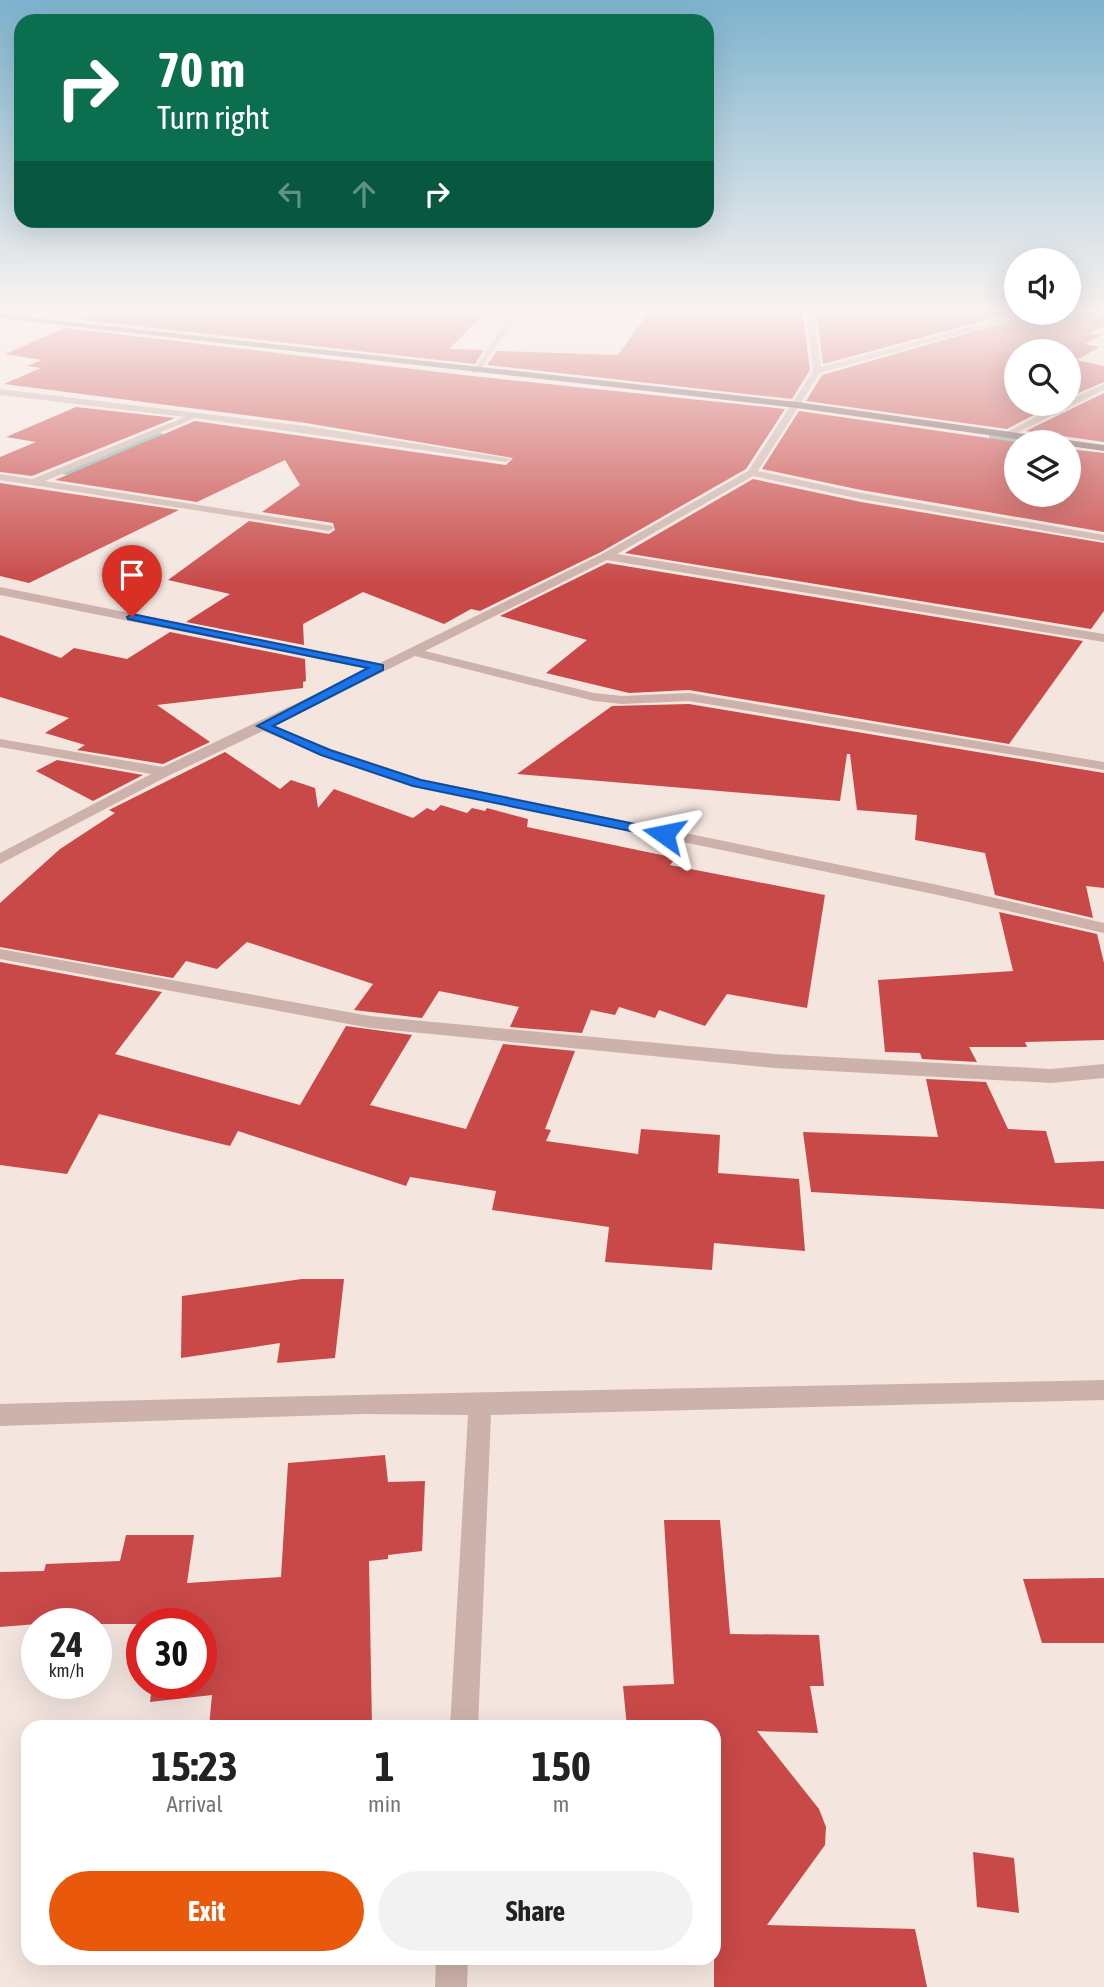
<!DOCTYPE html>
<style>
:root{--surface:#fff;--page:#f2f2f2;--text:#222;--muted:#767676;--accent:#ea580c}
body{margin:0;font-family:"Asap Condensed",sans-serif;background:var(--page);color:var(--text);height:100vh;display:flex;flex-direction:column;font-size:26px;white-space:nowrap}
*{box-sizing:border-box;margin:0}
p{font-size:23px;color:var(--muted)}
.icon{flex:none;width:38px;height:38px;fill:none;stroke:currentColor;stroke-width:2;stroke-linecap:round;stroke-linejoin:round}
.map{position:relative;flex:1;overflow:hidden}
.side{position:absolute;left:21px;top:1720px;width:700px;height:245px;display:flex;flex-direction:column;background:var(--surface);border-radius:21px;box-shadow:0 7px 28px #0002}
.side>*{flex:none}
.banner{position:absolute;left:14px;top:14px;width:700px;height:214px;border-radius:21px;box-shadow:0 7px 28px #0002;background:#0b6e4f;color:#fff;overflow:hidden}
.buttons{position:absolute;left:1004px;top:248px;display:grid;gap:14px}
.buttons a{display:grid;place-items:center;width:77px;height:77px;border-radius:50%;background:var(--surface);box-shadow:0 7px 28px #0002;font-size:35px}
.speed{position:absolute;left:21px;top:1608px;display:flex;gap:14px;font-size:35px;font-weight:700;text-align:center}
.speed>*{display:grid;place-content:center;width:91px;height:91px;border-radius:50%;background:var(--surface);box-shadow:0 7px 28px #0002;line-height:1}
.speed small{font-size:18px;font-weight:400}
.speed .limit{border:10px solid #d22;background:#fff;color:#111}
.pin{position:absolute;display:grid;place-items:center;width:60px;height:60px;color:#fff;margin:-72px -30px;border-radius:50% 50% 50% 0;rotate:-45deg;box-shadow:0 0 7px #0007}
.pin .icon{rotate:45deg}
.me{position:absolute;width:77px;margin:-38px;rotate:282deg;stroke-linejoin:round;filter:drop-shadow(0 0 5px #0008)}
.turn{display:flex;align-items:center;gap:24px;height:147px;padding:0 28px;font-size:32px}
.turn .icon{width:91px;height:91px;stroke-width:2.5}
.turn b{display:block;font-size:49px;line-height:60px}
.lanes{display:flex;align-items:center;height:66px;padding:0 28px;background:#0003;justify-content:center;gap:35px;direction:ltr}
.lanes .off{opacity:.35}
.eta{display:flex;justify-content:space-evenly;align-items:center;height:119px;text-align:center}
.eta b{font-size:42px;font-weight:700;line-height:49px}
.button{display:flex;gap:14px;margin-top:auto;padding:14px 28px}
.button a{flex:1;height:80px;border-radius:42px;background:var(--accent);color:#fff;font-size:28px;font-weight:700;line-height:80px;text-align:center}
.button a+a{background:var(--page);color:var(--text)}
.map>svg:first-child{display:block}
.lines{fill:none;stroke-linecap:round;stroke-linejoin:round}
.stream{fill:#7db2a7;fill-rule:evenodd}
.building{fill:#c84948}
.minor{fill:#ccb2aa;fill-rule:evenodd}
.major{fill:#7c5e5b;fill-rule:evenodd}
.route{fill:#1a73e8;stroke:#114b97;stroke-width:2}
</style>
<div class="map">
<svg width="1104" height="1987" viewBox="0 0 1104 1987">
<rect width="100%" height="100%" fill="#f4e5df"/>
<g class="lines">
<path class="stream" d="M 160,432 L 164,435 L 163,437 L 67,475 L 59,473 Z
M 992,434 L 1030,440 L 1034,443 L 1017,443 L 989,439 L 989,435 Z
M 1069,445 L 1073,446 L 1073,450 L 1069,451 Z"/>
</g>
<path class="building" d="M 110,308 L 490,308 L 449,349 L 484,350 L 475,364 L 82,320 Z
M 652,308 L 802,308 L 810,370 L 792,399 L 487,365 L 497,351 L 618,355 Z
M 816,308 L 1017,308 L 1017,312 L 823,364 Z
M 1069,308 L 1088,308 L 1091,313 L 1104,314 L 1104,326 L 1090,333 L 1101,335 L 1085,344 L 1100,347 L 1076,360 L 1104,366 L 1104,382 L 1069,397 L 1069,352 L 1017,352 L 1017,404 L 1055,404 L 1007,429 L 806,401 L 822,375 L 1038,313 L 1069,313 Z
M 65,328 L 472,376 L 785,409 L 746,469 L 601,552 L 480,611 L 471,609 L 444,624 L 363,592 L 303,624 L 304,645 L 186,622 L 230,594 L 168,580 L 249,521 L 329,534 L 335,530 L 333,523 L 262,512 L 300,485 L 285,460 L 197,502 L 55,480 L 195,421 L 506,465 L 513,458 L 306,423 L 4,384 L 41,368 L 27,366 L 42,360 L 5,354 Z
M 1104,393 L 1104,442 L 1026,431 Z
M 76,407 L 175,418 L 32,476 L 0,472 L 0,457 L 36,442 L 6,437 Z
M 799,411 L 1024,443 L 1017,443 L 1017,495 L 1069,495 L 1069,449 L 1104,453 L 1104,532 L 861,490 L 762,469 Z
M 753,479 L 861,502 L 1104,543 L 1104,611 L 1091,629 L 625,553 Z
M 0,483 L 179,510 L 29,583 L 0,576 Z
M 607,563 L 1083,641 L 1009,744 L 689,690 L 629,693 L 546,673 L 587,640 L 500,616 Z
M 170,632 L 305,659 L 306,681 L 303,682 L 303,688 L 157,705 L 210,742 L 163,764 L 77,750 L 85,745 L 45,733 L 69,718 L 0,697 L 0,635 L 61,658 L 74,648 L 127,659 Z
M 689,704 L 1104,773 L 1104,888 L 1086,886 L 1093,918 L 995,895 L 985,853 L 915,840 L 917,815 L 857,810 L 850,754 L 847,754 L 840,801 L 517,774 L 612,706 Z
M 225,752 L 280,789 L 291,780 L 315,788 L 318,808 L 334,789 L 413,818 L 427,808 L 434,811 L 441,805 L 467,813 L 472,808 L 485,811 L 487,808 L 528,819 L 527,827 L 676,858 L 670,865 L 825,895 L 807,1008 L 727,994 L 705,1026 L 659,1010 L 655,1018 L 619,1007 L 615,1015 L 591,1010 L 582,1033 L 510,1027 L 519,1007 L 439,991 L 422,1018 L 354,1010 L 373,984 L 247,942 L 217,969 L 186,961 L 173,978 L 0,947 L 0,903 L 60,849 L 115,813 L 109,810 Z
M 57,760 L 143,775 L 93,801 L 36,771 Z
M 999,912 L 1097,934 L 1104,963 L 1104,1040 L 1025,1042 L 1027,1047 L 969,1047 L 977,1062 L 922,1059 L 920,1053 L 885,1052 L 878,980 L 1013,971 Z
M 0,962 L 162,992 L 115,1054 L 300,1105 L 346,1026 L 412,1035 L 370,1105 L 466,1129 L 503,1044 L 575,1051 L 545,1129 L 551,1130 L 546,1141 L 638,1154 L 641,1129 L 720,1135 L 718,1173 L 799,1179 L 805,1251 L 714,1243 L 712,1270 L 605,1262 L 609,1227 L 492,1210 L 496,1191 L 410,1177 L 406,1186 L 238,1131 L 230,1146 L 99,1114 L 67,1174 L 0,1165 Z
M 926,1079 L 986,1082 L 1008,1129 L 1046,1131 L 1055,1163 L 1104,1161 L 1104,1209 L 811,1192 L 803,1132 L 938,1137 Z
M 302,1279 L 344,1279 L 335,1358 L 277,1363 L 280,1343 L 181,1358 L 182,1296 Z
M 385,1455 L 388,1482 L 425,1481 L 422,1551 L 388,1555 L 388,1559 L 369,1561 L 372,1727 L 209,1727 L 212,1695 L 150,1702 L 152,1684 L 201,1684 L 201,1624 L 37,1624 L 0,1627 L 0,1572 L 44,1571 L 46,1564 L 120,1561 L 126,1535 L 194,1535 L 187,1583 L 281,1577 L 288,1463 Z
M 664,1520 L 720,1520 L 730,1634 L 819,1635 L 824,1686 L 810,1686 L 818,1733 L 757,1731 L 819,1809 L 826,1827 L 825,1845 L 767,1925 L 915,1929 L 927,1987 L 714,1987 L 714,1727 L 627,1727 L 623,1686 L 674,1684 Z
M 1104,1578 L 1104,1643 L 1042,1643 L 1023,1579 Z
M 973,1852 L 1014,1858 L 1019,1913 L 977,1907 Z"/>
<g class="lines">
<path class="minor" d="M 515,308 L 523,308 L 478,373 L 472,373 Z
M 805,308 L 813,308 L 821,367 L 1022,313 L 1036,313 L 820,373 L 758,471 L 861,493 L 1104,535 L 1104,541 L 861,499 L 753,476 L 617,554 L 1104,634 L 1104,642 L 607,560 L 425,651 L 594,693 L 622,696 L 689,693 L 1104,762 L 1104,770 L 689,701 L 622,704 L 594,701 L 415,656 L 274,726 L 331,749 L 421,779 L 938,885 L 1104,923 L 1104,933 L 938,895 L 418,787 L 321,755 L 263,731 L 170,775 L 0,864 L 0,853 L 151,774 L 0,747 L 0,739 L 163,767 L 368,669 L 0,595 L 0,587 L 380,663 L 602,554 L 748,471 L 813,371 Z
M 1090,308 L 1104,308 L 1104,312 L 1091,310 Z
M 1104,384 L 1104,390 L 1011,436 L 1003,434 L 1061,404 L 1069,404 L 1069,400 Z
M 0,389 L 306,426 L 511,459 L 506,462 L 195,418 L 45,481 L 333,526 L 334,528 L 329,531 L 0,480 L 0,474 L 32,479 L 185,417 L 0,395 Z
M 0,949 L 370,1016 L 774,1054 L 1051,1069 L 1104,1064 L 1104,1078 L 1051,1083 L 774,1068 L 370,1028 L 0,959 Z
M 1104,1380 L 1104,1400 L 491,1415 L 478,1727 L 450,1727 L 468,1415 L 362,1414 L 0,1426 L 0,1404 C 368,1393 736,1388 1104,1380 Z
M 436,1958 L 468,1958 L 467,1987 L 435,1987 Z"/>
<path class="major" d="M 0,314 L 797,402 L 1104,445 L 1104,451 L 1069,446 L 1069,443 L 1045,443 L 797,408 L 0,318 Z"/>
</g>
<linearGradient id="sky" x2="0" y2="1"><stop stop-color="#7db3ce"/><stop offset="0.53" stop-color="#faf3f1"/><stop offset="1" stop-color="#faf3f1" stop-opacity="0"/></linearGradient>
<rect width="1104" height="586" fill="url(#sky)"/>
<path class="route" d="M 132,614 L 383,665 L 383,670 L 273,726 L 330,750 L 421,780 L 664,830 L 671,834 L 664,838 L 413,786 L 321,755 L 257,726 L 368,668 L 128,619 L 127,617 Z"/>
</svg>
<div class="buttons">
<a><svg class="icon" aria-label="sound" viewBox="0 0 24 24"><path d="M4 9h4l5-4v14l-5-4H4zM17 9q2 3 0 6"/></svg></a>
<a><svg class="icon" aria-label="search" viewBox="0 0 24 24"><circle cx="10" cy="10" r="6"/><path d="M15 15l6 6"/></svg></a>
<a><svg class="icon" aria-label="layers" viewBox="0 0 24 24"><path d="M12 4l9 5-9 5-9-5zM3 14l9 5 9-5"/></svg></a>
</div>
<div class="speed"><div>24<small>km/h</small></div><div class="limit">30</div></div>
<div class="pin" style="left:132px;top:617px;background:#d93025"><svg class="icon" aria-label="arrive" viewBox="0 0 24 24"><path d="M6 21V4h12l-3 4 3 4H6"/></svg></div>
<svg class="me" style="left:664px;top:834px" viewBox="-20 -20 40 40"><path d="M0-17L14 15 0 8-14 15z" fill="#1a73e8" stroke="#fff" stroke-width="4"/></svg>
<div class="banner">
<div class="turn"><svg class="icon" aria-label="right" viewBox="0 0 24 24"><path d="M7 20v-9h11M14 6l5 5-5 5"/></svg><div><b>70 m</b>Turn right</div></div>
<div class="lanes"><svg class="icon off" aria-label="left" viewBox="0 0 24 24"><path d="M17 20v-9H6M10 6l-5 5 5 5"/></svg><svg class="icon off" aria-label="ahead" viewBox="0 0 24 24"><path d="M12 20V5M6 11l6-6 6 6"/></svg><svg class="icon" aria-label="right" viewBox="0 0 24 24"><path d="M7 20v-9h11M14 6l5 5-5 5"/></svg></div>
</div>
<section class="side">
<div class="eta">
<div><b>15:23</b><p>Arrival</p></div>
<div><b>1</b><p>min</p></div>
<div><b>150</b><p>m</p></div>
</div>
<div class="button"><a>Exit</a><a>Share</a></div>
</section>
</div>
